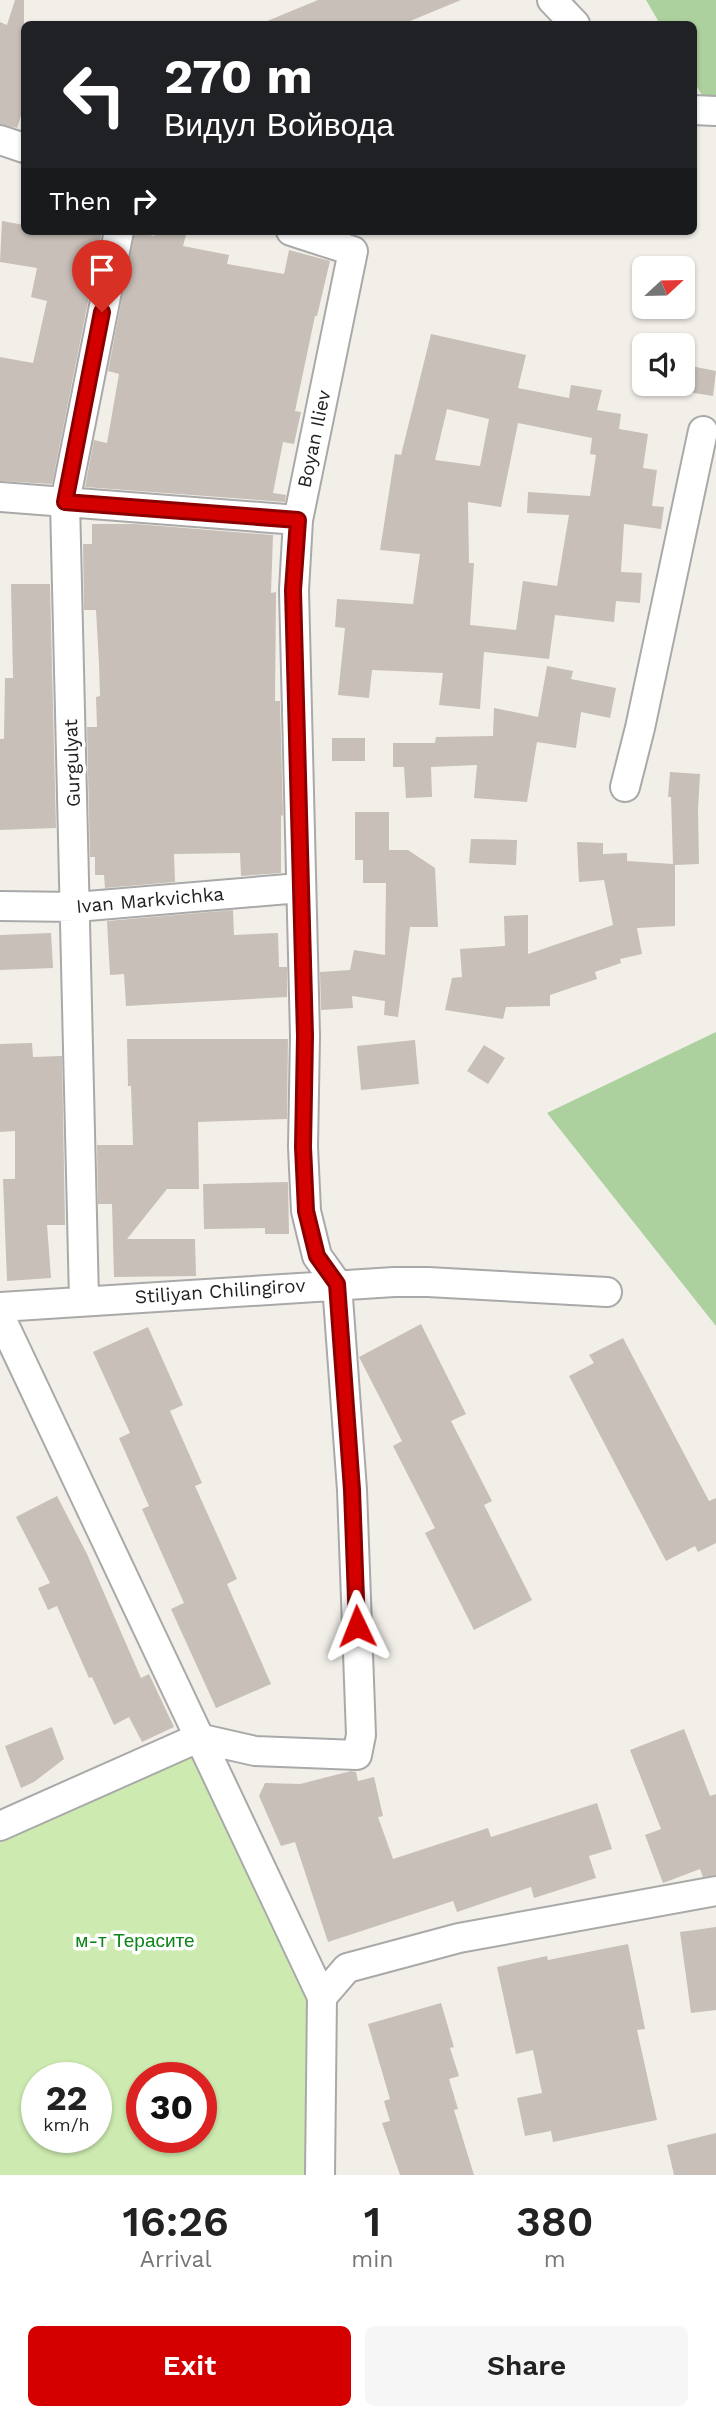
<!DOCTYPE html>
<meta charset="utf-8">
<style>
:root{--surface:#fff;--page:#f6f6f6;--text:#222;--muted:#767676;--accent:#d40000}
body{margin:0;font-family:"Work Sans",sans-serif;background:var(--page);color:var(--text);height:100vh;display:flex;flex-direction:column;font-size:26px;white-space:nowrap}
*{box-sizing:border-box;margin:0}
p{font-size:23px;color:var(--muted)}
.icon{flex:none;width:38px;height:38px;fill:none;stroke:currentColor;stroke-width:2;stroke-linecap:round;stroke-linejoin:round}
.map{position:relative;height:2175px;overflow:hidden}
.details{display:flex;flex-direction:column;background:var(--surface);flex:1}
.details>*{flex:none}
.top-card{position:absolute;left:21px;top:21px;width:676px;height:214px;border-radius:10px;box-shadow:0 2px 5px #0004;background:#202124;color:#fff;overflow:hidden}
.needle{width:46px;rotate:68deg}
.tools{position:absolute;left:632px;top:256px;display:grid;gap:14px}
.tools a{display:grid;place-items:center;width:63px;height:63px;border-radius:10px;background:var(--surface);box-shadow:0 2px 5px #0004;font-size:35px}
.speed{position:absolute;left:21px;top:2062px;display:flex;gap:14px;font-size:35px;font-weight:700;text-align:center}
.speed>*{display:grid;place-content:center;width:91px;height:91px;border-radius:50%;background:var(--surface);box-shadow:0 2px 5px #0004;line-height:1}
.speed small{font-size:18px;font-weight:400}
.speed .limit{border:10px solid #d22;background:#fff;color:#111}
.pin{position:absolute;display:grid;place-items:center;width:60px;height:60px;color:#fff;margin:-72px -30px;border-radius:50% 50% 50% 0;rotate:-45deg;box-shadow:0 0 7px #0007}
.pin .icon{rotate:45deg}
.me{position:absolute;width:77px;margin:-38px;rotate:358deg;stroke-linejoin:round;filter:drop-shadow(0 0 5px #0008)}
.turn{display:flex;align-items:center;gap:24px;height:147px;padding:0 28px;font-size:32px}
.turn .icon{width:91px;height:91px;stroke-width:2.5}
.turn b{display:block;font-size:49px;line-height:60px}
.then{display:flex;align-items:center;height:66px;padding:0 28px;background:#0003;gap:14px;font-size:26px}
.eta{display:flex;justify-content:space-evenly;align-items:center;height:119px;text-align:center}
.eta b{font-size:42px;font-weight:600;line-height:49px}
.action{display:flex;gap:14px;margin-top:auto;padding:14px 28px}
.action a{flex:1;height:80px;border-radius:10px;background:var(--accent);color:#fff;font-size:28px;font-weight:600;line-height:80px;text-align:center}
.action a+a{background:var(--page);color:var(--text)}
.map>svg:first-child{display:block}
.grass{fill:#cdebb0;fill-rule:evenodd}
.forest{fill:#add19e}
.building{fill:#c7bfb8;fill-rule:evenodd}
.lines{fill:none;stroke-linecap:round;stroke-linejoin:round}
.street-casing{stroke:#a9a9a9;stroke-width:32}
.street{stroke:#fff;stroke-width:28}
.route-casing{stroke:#8a0000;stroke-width:18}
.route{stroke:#d40000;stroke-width:12}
.labels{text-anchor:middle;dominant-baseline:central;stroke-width:7;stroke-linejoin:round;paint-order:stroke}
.street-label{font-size:19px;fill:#222;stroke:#fff}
.park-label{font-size:19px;fill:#0c8416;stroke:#fff}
</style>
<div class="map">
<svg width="716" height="2175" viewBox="0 0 716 2175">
<rect width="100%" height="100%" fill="#f2efe9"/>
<path class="grass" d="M 193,1748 L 316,2001 L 313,2175 L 0,2175 L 0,1828 ZM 37,2077 L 96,2077 L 96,2137 L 37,2137 ZM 142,2077 L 201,2077 L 201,2137 L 142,2137 Z"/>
<path class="forest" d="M 646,0 L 716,0 L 716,119 L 693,80 L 693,24 L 660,24 Z
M 716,1032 L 716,1326 L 547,1113 Z"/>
<path class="building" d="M 15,0 L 24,0 L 24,106 L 17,128 L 0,124 L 0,22 L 7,25 Z
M 318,0 L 461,0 L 403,24 L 260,24 Z
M 2,221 L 24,225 L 24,231 L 102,231 L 52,484 L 0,481 L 0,357 L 33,363 L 47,301 L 31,297 L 37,268 L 0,262 Z
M 135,231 L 154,236 L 155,231 L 187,231 L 183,246 L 229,255 L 227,264 L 284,274 L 289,250 L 330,261 L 317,316 L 315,316 L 295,411 L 301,412 L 294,444 L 283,442 L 273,493 L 286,495 L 285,502 L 85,487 L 94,440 L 107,443 L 119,374 L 108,371 Z
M 431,334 L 526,355 L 518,388 L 569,398 L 571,385 L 602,390 L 597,410 L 621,414 L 619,429 L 648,434 L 643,468 L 657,470 L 652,506 L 664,507 L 661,529 L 624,524 L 621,572 L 642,573 L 640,603 L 616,601 L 614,622 L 555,615 L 549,659 L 484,652 L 480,709 L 439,705 L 443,673 L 372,670 L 369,698 L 338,695 L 345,628 L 335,627 L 337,599 L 413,604 L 420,554 L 380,550 L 395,454 L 401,455 ZM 447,409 L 489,419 L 480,466 L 435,460 ZM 518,423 L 592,438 L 590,454 L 596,455 L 590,496 L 528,492 L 527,513 L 569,515 L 557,586 L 523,581 L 516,630 L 470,625 L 474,563 L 469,563 L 468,502 L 501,507 Z
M 686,365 L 716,371 L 713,396 L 682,391 Z
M 92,524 L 136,524 L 273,535 L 271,593 L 276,592 L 275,701 L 280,701 L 283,816 L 281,815 L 281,873 L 241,876 L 240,853 L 174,854 L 175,882 L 105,888 L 104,875 L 95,875 L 95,857 L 90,857 L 87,727 L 97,727 L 96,697 L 100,696 L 99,664 L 96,610 L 84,610 L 83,544 L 92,544 Z
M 11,584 L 50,584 L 56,828 L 0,830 L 0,739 L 4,739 L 5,678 L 13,678 Z
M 547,666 L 573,671 L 571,679 L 616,688 L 610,718 L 581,712 L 576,748 L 537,742 L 527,802 L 474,798 L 477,765 L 431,767 L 432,797 L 406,798 L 404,767 L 393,767 L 393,743 L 435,743 L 436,737 L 493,736 L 494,708 L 538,717 Z
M 332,738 L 365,738 L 365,761 L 332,761 Z
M 670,772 L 700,774 L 698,810 L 699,864 L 675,865 L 675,926 L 637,928 L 642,954 L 620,959 L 621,963 L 595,972 L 597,979 L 550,995 L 550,1006 L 506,1007 L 503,1019 L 445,1010 L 452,978 L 462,977 L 460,949 L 505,946 L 504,916 L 528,915 L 528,954 L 613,925 L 604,880 L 579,882 L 577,842 L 603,843 L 603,854 L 627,853 L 627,861 L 673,864 L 671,797 L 668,797 Z
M 355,812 L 389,812 L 389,850 L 408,850 L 435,868 L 438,927 L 410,927 L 398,1017 L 384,1015 L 385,1001 L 352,996 L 353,1008 L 321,1010 L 320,972 L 350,970 L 354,950 L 385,955 L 386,883 L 363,883 L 363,860 L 355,860 Z
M 471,839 L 517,840 L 516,865 L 469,863 Z
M 233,910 L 234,935 L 278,933 L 279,967 L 287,967 L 287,997 L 126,1006 L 124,974 L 110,975 L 107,921 Z
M 51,933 L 53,968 L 0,970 L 0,935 Z
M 127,1039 L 288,1039 L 287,1119 L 198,1122 L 199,1189 L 167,1189 L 127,1239 L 195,1239 L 196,1276 L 114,1277 L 112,1204 L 98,1204 L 97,1145 L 133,1145 L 131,1086 L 128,1086 Z
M 415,1040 L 419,1084 L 361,1090 L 357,1046 Z
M 32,1043 L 33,1057 L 62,1056 L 65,1225 L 47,1225 L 51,1278 L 7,1281 L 3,1179 L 15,1179 L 15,1131 L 0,1132 L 0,1044 Z
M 484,1045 L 505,1058 L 488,1084 L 467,1071 Z
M 288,1182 L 289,1234 L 265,1234 L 265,1228 L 204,1229 L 203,1184 Z
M 421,1324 L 466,1414 L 451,1421 L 492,1501 L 484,1505 L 532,1600 L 474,1630 L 425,1533 L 435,1528 L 393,1446 L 402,1441 L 359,1357 Z
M 148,1327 L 183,1405 L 170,1411 L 202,1483 L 195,1486 L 237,1579 L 227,1584 L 271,1684 L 216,1708 L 171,1609 L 184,1603 L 142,1509 L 149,1506 L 119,1438 L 130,1433 L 93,1352 Z
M 623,1338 L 709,1501 L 716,1498 L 716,1543 L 698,1552 L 695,1546 L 666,1561 L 569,1376 L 594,1363 L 589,1355 Z
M 57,1496 L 87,1554 L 141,1678 L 149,1674 L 174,1727 L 142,1742 L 129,1717 L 114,1725 L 92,1677 L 89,1678 L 57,1606 L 48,1610 L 38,1588 L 50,1583 L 16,1517 Z
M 52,1727 L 64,1759 L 34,1782 L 21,1788 L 5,1746 Z
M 684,1729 L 710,1796 L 716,1794 L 716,1875 L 703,1877 L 700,1869 L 663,1883 L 645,1835 L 661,1829 L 630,1750 Z
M 351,1771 L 356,1772 L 358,1781 L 374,1777 L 383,1816 L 378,1817 L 393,1859 L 488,1828 L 491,1837 L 597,1803 L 612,1849 L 589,1856 L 596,1878 L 534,1898 L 531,1887 L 457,1912 L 453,1901 L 328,1942 L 295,1842 L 281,1846 L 259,1796 L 265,1783 L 300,1784 Z
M 716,1927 L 716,2010 L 691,2013 L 680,1932 Z
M 628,1944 L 645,2029 L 637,2030 L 657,2120 L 553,2142 L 551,2131 L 525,2136 L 517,2098 L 542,2093 L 533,2050 L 516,2054 L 497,1967 L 547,1956 L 548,1960 Z
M 441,2003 L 454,2047 L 450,2048 L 459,2076 L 449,2079 L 458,2109 L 454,2110 L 474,2175 L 400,2175 L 382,2123 L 390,2121 L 384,2101 L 390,2099 L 368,2024 Z
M 716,2133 L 716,2175 L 674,2175 L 667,2145 Z"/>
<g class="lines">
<g class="street-casing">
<path id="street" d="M 552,0 L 575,24
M 693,110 L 716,111
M 0,140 L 24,148
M 0,497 L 298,520
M 625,787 L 640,728 L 703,431
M 0,906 L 76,907 L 300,888
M 84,1300 L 65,502 L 119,231
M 0,1307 L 394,1282 L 428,1282 L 607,1292
M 0,1316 L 322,1997 L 320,2175
M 0,1826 L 198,1738 L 255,1751 L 357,1755 L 361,1735 L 352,1490 L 337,1284 L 317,1256 L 306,1211 L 303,1147 L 305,1036 L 294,590 L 298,520 L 353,251 L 291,231
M 322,1997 L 347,1968 L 459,1938 L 716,1891"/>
</g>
<use href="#street" class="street"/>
</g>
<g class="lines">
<g class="route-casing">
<path id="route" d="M 102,312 L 65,502 L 298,520 L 293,590 L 305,1036 L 303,1147 L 306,1211 L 317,1256 L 337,1284 L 352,1490 L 357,1626"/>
</g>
<use href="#route" class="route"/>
</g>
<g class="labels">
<g class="street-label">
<text transform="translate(314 439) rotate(-78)">Boyan Iliev</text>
<text transform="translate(72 763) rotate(-92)">Gurgulyat</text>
<text transform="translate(150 900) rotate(-5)">Ivan Markvichka</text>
<text transform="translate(220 1291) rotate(-4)">Stiliyan Chilingirov</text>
</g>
<g class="park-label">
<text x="135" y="1940">м-т Терасите</text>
</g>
</g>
</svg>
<div class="tools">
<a><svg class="needle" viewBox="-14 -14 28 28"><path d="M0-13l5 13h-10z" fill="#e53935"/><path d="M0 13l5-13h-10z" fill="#767676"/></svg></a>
<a><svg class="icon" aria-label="sound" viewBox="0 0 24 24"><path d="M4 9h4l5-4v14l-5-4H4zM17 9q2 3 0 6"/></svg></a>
</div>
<div class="speed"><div>22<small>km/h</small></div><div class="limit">30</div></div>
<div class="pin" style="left:102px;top:312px;background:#d93025"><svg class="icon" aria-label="arrive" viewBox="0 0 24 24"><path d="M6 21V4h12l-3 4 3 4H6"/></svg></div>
<svg class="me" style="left:357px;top:1626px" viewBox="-20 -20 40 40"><path d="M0-17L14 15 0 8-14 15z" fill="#d40000" stroke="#fff" stroke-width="4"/></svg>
<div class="top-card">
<div class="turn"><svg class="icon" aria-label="left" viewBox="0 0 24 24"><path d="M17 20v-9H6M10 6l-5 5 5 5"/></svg><div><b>270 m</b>Видул Войвода</div></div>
<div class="then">Then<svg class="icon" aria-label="right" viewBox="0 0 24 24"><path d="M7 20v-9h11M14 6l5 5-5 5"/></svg></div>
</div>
</div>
<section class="details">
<div class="eta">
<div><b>16:26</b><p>Arrival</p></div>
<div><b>1</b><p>min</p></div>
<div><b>380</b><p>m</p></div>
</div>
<div class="action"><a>Exit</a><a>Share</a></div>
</section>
